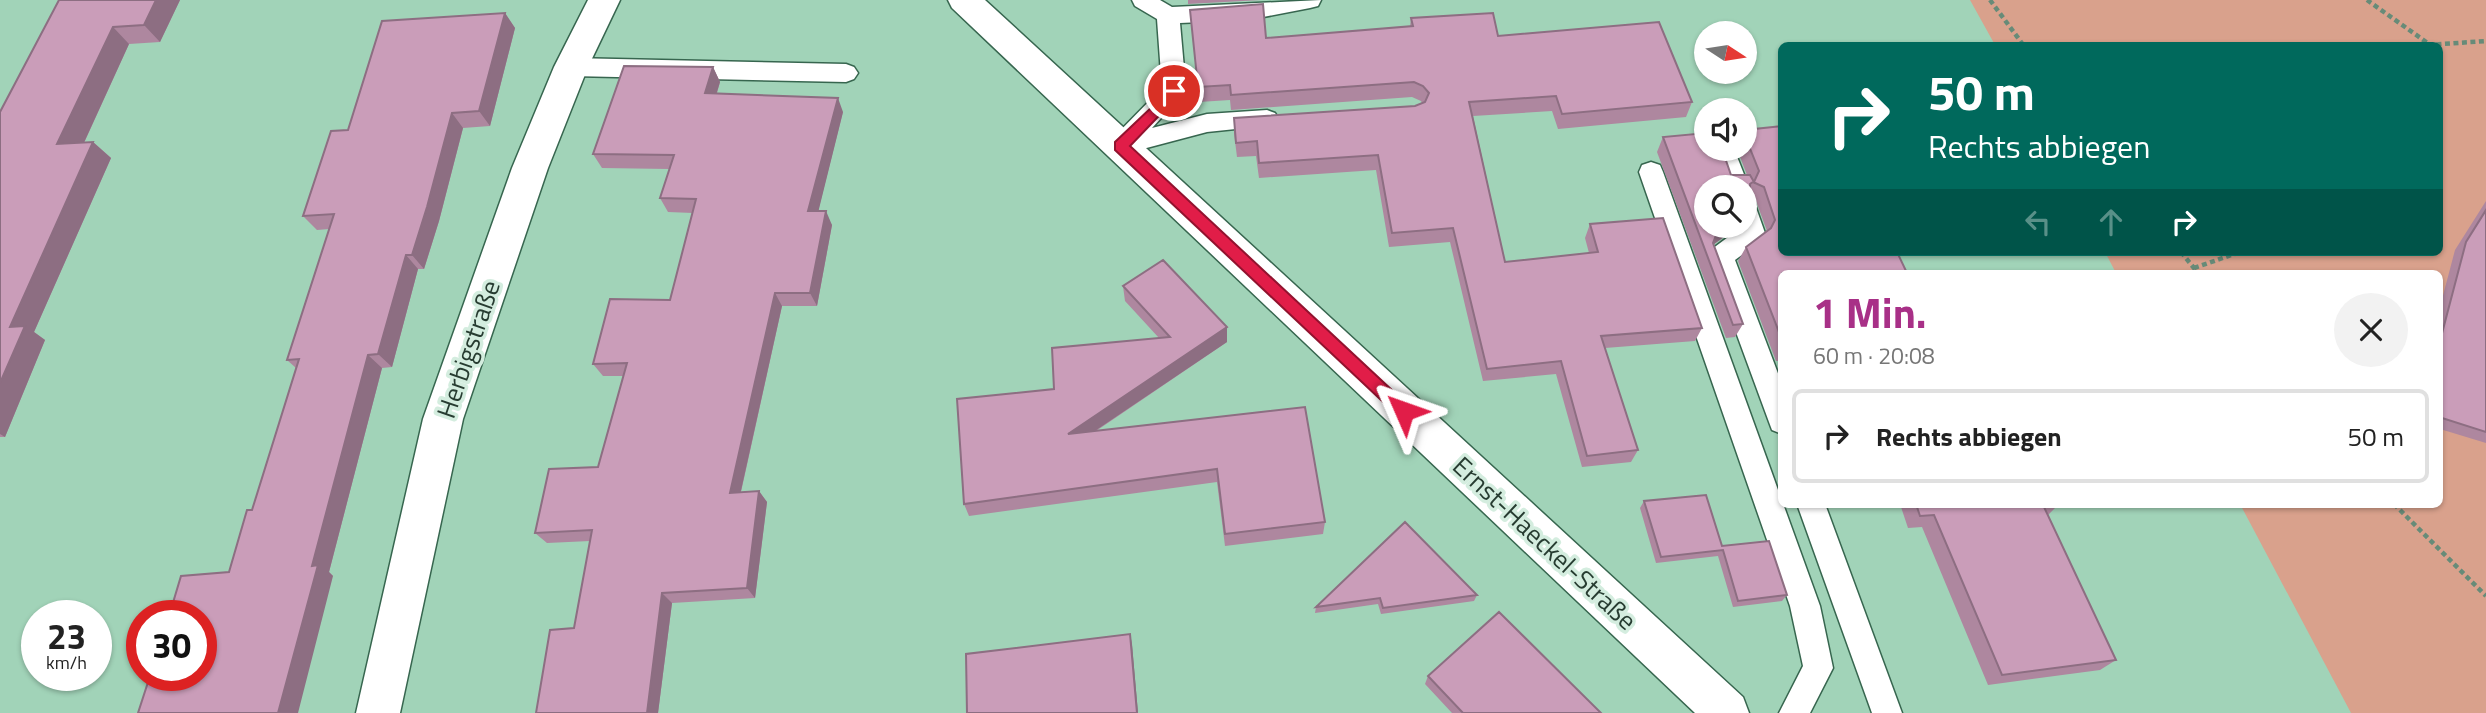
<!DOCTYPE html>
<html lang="de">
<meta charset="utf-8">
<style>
:root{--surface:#fff;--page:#f2f2f2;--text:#222;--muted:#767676;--line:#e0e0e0;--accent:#a83087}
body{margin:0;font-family:"Titillium Web",sans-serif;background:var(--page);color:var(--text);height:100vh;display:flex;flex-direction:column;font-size:26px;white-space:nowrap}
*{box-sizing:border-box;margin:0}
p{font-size:23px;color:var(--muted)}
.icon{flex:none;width:38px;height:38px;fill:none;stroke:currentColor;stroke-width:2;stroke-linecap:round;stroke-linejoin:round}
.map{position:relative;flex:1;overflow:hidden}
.side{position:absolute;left:1778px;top:270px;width:665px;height:238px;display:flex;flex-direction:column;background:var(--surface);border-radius:10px;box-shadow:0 2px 5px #0004}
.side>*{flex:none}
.banner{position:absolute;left:1778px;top:42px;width:665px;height:214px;border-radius:10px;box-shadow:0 2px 5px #0004;background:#00695c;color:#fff;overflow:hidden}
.needle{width:46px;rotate:102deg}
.fabs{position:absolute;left:1694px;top:21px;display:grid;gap:14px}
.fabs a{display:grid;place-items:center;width:63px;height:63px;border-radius:50%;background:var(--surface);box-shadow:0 2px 5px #0004;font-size:35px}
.speed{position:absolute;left:21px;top:600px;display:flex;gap:14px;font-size:35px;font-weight:700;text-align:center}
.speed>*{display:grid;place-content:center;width:91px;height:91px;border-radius:50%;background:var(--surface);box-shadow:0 2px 5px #0004;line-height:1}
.speed small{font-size:18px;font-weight:400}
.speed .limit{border:10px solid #d22;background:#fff;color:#111}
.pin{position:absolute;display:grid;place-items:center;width:60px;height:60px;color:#fff;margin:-30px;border:4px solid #fff;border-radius:50%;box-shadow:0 2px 7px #0007}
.me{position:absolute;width:77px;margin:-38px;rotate:313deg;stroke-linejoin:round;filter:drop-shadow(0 0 5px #0008)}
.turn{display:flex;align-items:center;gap:24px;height:147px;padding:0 35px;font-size:32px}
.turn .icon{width:91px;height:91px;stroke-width:2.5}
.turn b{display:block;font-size:49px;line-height:60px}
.lanes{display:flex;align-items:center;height:66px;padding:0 35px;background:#0003;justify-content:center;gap:35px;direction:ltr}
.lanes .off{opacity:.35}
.round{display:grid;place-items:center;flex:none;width:74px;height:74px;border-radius:37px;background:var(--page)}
.headline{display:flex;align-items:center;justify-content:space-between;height:119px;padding:0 35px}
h1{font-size:42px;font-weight:700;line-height:52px;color:var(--accent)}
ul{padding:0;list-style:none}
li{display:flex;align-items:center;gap:21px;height:94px;margin:0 14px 10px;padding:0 21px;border:4px solid var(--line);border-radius:10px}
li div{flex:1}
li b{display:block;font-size:26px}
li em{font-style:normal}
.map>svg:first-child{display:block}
.green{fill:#d9a18c}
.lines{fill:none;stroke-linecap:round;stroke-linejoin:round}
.service-casing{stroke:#37664f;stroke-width:3}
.minor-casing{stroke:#37664f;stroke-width:3}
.path{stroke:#678b78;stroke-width:4.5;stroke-dasharray:5 3.5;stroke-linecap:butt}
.service{fill:#fff;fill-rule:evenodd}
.minor{fill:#fff;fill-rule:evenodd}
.wall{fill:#ae879f}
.shaded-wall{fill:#8d6e82}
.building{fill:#ca9db9;stroke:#8d6e82;stroke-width:2}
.route{fill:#e11d48;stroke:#92132f;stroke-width:2}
.labels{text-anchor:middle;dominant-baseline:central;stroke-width:7;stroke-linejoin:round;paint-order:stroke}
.street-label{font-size:26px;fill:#273c31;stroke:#d4eddf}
</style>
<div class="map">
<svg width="2486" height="713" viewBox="0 0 2486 713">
<rect width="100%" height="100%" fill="#a1d3b8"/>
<path class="green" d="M 1970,0 L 2486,0 L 2486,713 L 2351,713 L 2240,504 L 2440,504 L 2440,273 L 2116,273 L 2105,252 L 2440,252 L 2440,46 L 1995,45 Z"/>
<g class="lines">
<g class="service-casing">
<path id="service" d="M 1132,0 L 1160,0 L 1172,7 L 1321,0 L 1318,6 L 1310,8 L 1248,20 L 1180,23 L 1186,91 L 1152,128 L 1207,114 L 1267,110 L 1275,113 L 1279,119 L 1275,125 L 1207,132 L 1120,155 L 1112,153 L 1108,146 L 1112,139 L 1162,88 L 1157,19 L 1135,6 Z
M 571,58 L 846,64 L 854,67 L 858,73 L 854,79 L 846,82 L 571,76 L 563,73 L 560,67 L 563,61 Z
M 1712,149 L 1734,149 L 1749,187 L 1746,194 L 1745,187 L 1725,187 Z
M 1651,162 L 1660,165 L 1663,172 L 1820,606 L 1833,668 L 1810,713 L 1779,713 L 1803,666 L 1790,606 L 1639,172 L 1642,165 Z
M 1745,199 L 1754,202 L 1765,233 L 1762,240 L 1735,260 L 1782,384 L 1782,434 L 1772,430 L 1769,422 L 1708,256 L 1712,249 L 1739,229 L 1738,226 L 1745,226 Z
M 1797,504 L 1825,504 L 1902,713 L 1872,713 Z"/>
</g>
<g class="minor-casing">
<path id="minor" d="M 588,0 L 620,0 L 588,67 L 548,168 L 463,419 L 400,713 L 356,713 L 423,419 L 512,168 L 554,67 Z
M 948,0 L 985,0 L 1743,697 L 1749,713 L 1695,713 L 952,8 Z"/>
</g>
<path class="path" d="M 1990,0 L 2024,46
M 2367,0 L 2429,44
M 2428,45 L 2486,41
M 2181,252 L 2198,273
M 2194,268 L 2240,252
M 2394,504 L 2486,596"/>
<use href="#service" class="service"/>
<use href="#minor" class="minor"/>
</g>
<path class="wall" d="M 59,0 L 180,0 L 160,42 L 129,44 L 84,143 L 93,142 L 111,158 L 34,332 L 45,340 L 5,437 L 0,437 L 0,112 Z
M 1188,0 L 1261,0 L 1188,4 Z
M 1190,10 L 1266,38 L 1410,27 L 1411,18 L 1498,36 L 1692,102 L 1686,117 L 1558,129 L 1552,111 L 1473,116 L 1505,262 L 1589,253 L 1585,238 L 1590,224 L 1702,328 L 1695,341 L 1605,348 L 1638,450 L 1631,462 L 1582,467 L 1556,374 L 1483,381 L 1450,242 L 1389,247 L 1376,170 L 1259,178 L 1256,156 L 1237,157 L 1234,133 L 1234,118 L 1415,106 L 1422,103 L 1421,101 L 1412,97 L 1231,110 L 1230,100 L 1199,102 Z
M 505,13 L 515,28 L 490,126 L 463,128 L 439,221 L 424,269 L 418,269 L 392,367 L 382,368 L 329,572 L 333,576 L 229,572 L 252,510 L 296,368 L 287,360 L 329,229 L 317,230 L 303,216 L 348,130 Z
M 713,67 L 720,82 L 717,93 L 843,112 L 818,211 L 832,225 L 817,306 L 782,306 L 741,492 L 759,491 L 767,502 L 755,598 L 672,603 L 658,713 L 536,713 L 574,628 L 590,541 L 547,543 L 535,533 L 598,467 L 623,376 L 603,376 L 593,364 L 670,300 L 693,213 L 668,212 L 660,198 L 669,169 L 602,168 L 593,154 Z
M 1782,126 L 1782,361 L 1776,361 L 1738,261 L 1746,247 L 1767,231 L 1756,201 L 1750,198 L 1750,209 L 1745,219 L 1745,187 L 1736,228 L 1713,245 L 1743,324 L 1735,337 L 1726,338 L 1657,152 L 1663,137 L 1731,175 L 1747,175 L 1737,149 L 1745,149 L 1745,130 Z
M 2486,201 L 2486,443 L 2440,429 L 2440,307 L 2455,250 Z
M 1123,286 L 1227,327 L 1227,342 L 1096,431 L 1305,407 L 1325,522 L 1323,534 L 1225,546 L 1217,482 L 969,516 L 964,504 L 1054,389 L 1159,338 L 1125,301 Z
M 1644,501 L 1722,546 L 1787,595 L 1782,601 L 1733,607 L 1718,556 L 1656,563 L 1640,508 Z
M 1900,504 L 2056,504 L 2057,506 L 2048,515 L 2116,660 L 2100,670 L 1988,685 L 1922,527 L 1908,528 Z
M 1405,522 L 1477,595 L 1474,601 L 1381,614 L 1378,604 L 1315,613 L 1316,607 Z
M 1428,676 L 1601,713 L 1452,713 L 1425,684 Z"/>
<path class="shaded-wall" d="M 156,0 L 180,0 L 160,42 L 144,25 Z
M 505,13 L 515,28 L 490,126 L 479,111 Z
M 113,27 L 129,44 L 76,160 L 57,144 Z
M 713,67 L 720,82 L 712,108 L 705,93 Z
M 838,98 L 843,112 L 815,225 L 808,211 Z
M 452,113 L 463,128 L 439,221 L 424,269 L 412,255 Z
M 93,142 L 111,158 L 34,332 L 45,340 L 5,437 L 0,434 L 0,383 L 10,327 Z
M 826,211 L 832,225 L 817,306 L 810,293 Z
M 1727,226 L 1737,226 L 1736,228 L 1710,247 L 1717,233 Z
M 406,255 L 418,269 L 392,367 L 378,354 Z
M 775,293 L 782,306 L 738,504 L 730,493 Z
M 1227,327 L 1227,342 L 1071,447 L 1068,434 Z
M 368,355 L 382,368 L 329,572 L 333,576 L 298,713 L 278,713 L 312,566 Z
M 759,491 L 767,502 L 755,598 L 747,588 Z
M 662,593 L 672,603 L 658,713 L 647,713 Z
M 1130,634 L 1132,644 L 1138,713 L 1137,713 Z"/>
<path class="building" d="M 59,0 L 156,0 L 144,25 L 113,27 L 57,144 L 93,142 L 10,327 L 25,326 L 0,383 L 0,112 Z
M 1263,4 L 1266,38 L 1413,26 L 1411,18 L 1493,13 L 1498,36 L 1659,22 L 1692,102 L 1562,114 L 1556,96 L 1469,102 L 1505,262 L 1598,252 L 1590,224 L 1663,218 L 1702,328 L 1601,336 L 1638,450 L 1587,456 L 1561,361 L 1487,369 L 1453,228 L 1392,233 L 1378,155 L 1259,163 L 1257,141 L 1236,143 L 1234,118 L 1415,106 L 1425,102 L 1429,93 L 1423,86 L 1414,82 L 1231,95 L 1230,85 L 1198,87 L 1190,10 Z
M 505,13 L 479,111 L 452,113 L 427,207 L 412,255 L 406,255 L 378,354 L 368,355 L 312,566 L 318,565 L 278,713 L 138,713 L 150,676 L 201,676 L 201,616 L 169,616 L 181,576 L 229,572 L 247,510 L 252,510 L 299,359 L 287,360 L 334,214 L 303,216 L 331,131 L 348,130 L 382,21 Z
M 624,66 L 713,67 L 705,93 L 838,98 L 808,211 L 826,211 L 810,293 L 775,293 L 730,493 L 759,491 L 747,588 L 662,593 L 647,713 L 536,713 L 550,630 L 574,628 L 592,530 L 535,533 L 549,469 L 598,467 L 627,363 L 593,364 L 610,299 L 670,300 L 696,199 L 660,198 L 674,155 L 593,154 Z
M 1782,126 L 1782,252 L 1897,252 L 1907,273 L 1782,273 L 1782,340 L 1746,247 L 1771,228 L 1775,220 L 1764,187 L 1753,182 L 1750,184 L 1750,209 L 1745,210 L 1745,187 L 1706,187 L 1706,226 L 1727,226 L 1717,233 L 1713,243 L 1743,324 L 1733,325 L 1663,137 L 1706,133 L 1706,149 L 1722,149 L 1731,175 L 1750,175 L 1754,182 L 1759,171 L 1745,136 L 1745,130 Z
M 2486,210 L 2486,432 L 2442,418 L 2442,412 L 2440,416 L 2440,341 L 2466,242 Z
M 1163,260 L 1227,327 L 1068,434 L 1305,407 L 1325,522 L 1225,534 L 1217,469 L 964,504 L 957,399 L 1054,389 L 1052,348 L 1170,337 L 1123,286 Z
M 1706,495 L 1722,546 L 1769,541 L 1787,595 L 1738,601 L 1723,550 L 1661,557 L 1644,501 Z
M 1916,504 L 2056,504 L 2057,506 L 2044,507 L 2116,660 L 2002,675 L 1934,515 L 1920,516 Z
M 1405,522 L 1477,595 L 1383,608 L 1380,598 L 1316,607 Z
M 1499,612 L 1601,713 L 1463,713 L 1428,676 Z
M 1130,634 L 1137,713 L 967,713 L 966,654 Z"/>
<path class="route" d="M 1174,86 L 1181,91 L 1179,95 L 1130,146 L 1409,406 L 1409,416 L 1398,416 L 1115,150 L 1115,142 Z"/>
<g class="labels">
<g class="street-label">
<text transform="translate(468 349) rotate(-71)">Herbigstraße</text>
<text transform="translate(1545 543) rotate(43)">Ernst-Haeckel-Straße</text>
</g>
</g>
</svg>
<div class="fabs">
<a><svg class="needle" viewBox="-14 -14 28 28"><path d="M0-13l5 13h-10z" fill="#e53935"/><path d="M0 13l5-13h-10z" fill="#767676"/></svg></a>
<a><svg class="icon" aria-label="sound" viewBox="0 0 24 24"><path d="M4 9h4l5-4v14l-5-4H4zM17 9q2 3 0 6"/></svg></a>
<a><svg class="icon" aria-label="search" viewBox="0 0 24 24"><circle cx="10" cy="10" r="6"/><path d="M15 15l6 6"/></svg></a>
</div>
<div class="speed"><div>23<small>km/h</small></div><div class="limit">30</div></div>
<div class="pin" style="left:1174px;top:91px;background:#d93025"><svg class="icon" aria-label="arrive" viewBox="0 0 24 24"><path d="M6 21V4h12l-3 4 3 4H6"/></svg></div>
<svg class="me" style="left:1404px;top:411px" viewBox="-20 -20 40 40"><path d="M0-17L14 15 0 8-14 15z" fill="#e11d48" stroke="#fff" stroke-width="4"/></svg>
<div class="banner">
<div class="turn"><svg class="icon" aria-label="right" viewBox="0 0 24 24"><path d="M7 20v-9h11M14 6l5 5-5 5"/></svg><div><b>50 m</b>Rechts abbiegen</div></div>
<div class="lanes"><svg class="icon off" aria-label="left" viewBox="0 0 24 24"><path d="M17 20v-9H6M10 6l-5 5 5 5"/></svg><svg class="icon off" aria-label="ahead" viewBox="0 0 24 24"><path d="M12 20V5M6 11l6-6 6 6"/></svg><svg class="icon" aria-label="right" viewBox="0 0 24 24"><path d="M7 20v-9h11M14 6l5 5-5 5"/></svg></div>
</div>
<section class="side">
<div class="headline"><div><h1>1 Min.</h1><p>60 m · 20:08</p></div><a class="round"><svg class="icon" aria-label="close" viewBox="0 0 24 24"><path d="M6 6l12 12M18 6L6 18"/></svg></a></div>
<ul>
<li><svg class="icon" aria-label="right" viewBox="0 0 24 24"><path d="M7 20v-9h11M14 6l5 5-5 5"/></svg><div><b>Rechts abbiegen</b></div><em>50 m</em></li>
</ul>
</section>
</div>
